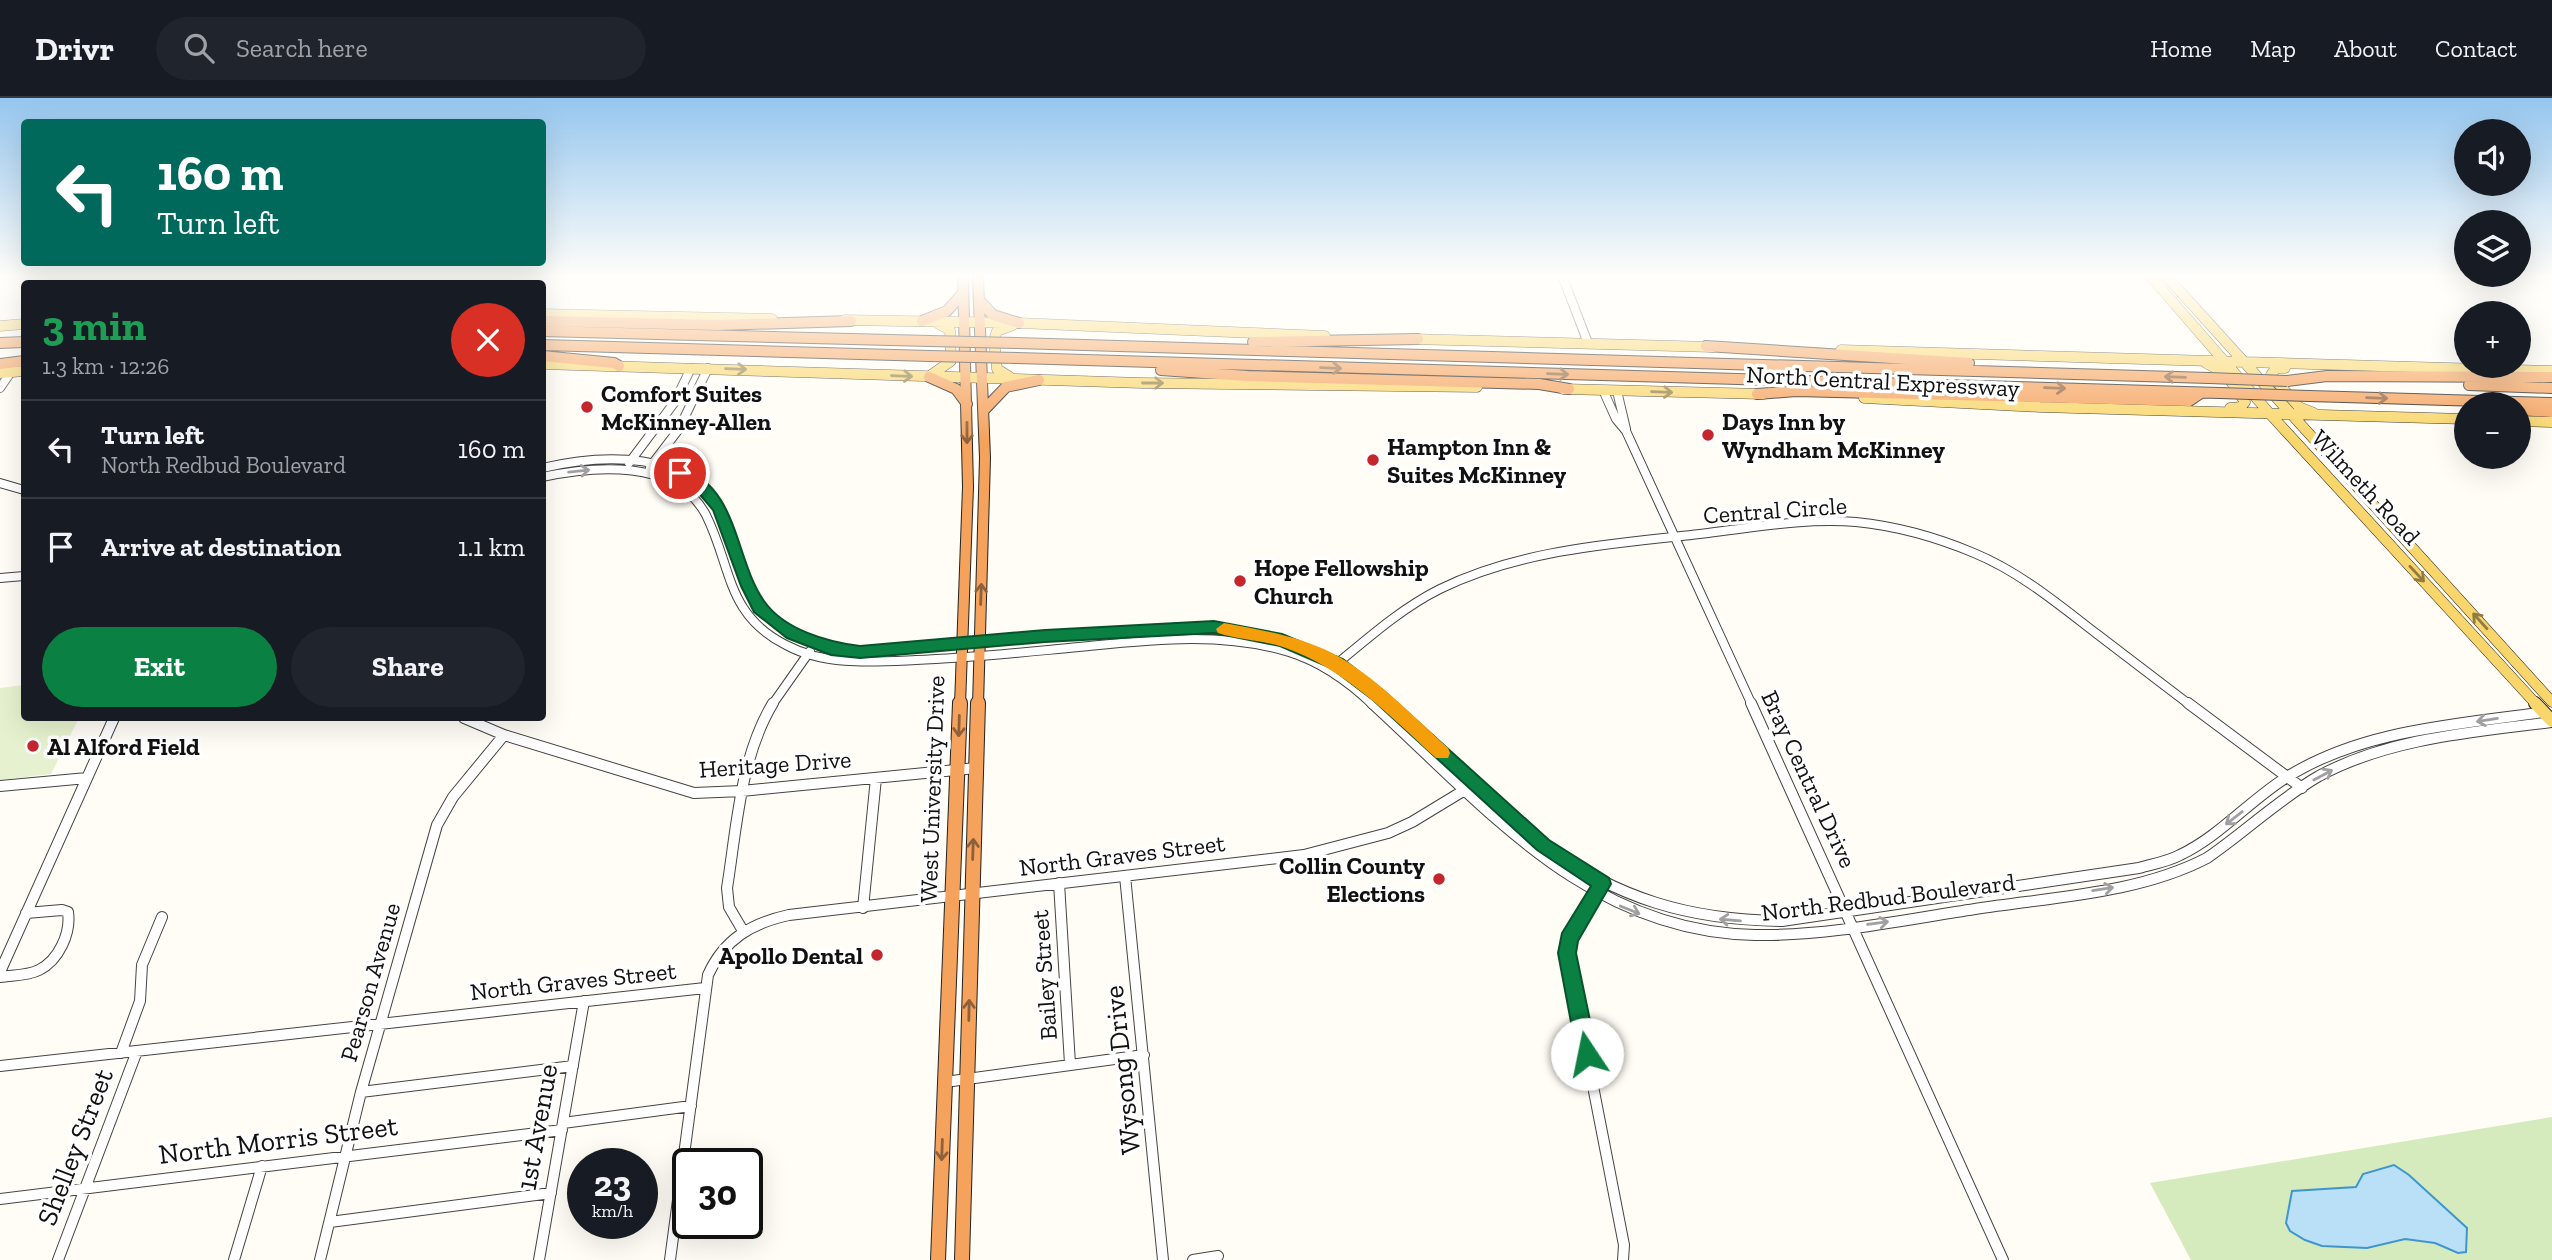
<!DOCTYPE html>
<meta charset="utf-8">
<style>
:root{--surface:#171b24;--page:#20242c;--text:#f1f3f6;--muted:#9ea1a6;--line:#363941;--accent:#0b8043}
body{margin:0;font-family:"Zilla Slab",serif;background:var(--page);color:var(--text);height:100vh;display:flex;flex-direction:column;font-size:26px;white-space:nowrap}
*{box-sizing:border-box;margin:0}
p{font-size:23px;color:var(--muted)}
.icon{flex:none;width:38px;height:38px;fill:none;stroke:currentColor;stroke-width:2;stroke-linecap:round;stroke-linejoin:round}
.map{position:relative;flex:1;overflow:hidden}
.drawer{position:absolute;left:21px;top:182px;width:525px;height:441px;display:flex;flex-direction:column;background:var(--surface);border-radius:7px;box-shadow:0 7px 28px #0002}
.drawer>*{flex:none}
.guide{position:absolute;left:21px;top:21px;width:525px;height:147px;border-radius:7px;box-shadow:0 7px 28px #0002;background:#00695c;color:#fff;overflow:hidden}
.tools{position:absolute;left:2454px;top:21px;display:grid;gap:14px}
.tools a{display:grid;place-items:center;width:77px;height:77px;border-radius:50%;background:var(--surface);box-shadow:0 7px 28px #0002;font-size:35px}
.speed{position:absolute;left:567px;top:1050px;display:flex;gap:14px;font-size:35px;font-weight:700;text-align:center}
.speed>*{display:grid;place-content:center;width:91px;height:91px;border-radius:50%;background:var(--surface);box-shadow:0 7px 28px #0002;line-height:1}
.speed small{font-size:18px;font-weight:400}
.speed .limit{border:4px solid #111;border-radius:10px;background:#fff;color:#111}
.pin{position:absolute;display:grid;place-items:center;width:60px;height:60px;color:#fff;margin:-30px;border:4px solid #fff;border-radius:50%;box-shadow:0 2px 7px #0007}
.me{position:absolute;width:77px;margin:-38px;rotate:349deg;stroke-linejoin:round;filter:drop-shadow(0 0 5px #0008)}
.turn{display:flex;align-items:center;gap:24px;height:147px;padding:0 21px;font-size:32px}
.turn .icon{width:91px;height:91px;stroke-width:2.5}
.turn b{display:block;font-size:49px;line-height:60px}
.round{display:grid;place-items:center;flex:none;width:74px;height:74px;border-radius:37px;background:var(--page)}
.headline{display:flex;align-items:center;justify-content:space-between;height:119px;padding:0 21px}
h1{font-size:42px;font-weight:800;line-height:52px;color:#1e9e55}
.button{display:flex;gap:14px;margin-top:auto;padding:14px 21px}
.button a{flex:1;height:80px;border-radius:42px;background:var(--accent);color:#fff;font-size:28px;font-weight:800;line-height:80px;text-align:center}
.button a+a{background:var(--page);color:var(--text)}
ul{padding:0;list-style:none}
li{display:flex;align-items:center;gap:21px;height:98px;padding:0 21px;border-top:2px solid var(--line)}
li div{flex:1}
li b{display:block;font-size:26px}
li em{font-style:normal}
header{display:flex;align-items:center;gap:42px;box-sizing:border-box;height:98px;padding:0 35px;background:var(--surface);border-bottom:2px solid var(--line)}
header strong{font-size:33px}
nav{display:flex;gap:38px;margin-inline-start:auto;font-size:24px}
.search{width:490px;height:63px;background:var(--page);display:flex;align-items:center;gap:18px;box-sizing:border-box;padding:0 24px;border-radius:38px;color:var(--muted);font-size:26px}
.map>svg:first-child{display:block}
.green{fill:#d5ebbd}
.pitch{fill:#e6f2cf}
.water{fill:#b9e0f7;stroke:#3f96cf;stroke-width:2}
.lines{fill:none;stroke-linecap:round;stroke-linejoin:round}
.minor-far1-casing{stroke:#444;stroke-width:10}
.minor-casing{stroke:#444;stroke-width:12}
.major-far1-casing{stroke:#222;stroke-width:11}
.major-casing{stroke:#222;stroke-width:14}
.highway-far1-casing{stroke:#222;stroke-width:12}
.highway-casing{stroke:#222;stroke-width:16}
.minor-far1{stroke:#fff;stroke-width:8}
.minor{stroke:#fff;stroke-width:10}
.major-far1{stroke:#f9d66b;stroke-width:10}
.major{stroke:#f9d66b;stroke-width:12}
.highway-far1{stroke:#f5a25d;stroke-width:10}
.highway{stroke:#f5a25d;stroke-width:14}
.highway-bridge-casing{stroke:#222;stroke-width:12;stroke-linecap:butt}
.highway-bridge{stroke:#f5a25d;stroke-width:10}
.oneway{stroke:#8e613b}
.oneway2{stroke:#917d42}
.oneway3{stroke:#a0a0a0}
.route{fill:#0b8043;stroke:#07532c;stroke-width:2}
.slow{fill:#f59e0b}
.poi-dot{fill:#c4262e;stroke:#fff;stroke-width:2.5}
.labels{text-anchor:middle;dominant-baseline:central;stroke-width:7;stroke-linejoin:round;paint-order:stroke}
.street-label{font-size:24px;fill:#111;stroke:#fff}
.poi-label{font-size:24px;font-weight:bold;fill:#111;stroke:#fff;text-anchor:start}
.near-street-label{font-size:28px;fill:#111;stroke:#fff}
</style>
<header>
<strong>Drivr</strong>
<div class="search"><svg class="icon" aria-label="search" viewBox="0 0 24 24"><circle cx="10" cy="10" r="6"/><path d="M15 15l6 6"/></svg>Search here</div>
<nav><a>Home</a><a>Map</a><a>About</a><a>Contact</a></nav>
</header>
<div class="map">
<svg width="2552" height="1162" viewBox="0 0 2552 1162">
<rect width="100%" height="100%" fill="#fffdf5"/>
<path class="green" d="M 2552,1019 L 2552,1162 L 2191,1162 L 2150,1085 Z"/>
<path class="pitch" d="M 24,587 L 24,620 L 79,620 L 51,676 L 0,682 L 0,590 Z"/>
<path class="water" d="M 2394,1067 L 2409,1077 L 2467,1130 L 2466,1154 L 2458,1155 L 2435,1145 L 2405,1141 L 2367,1150 L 2322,1148 L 2305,1142 L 2290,1133 L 2286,1125 L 2292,1093 L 2356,1089 L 2363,1076 Z"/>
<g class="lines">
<g class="minor-far1-casing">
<path id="minor-far1" d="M 1563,180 L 1588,245
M 0,290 L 11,274
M 1603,292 L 1616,321 L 1626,333 L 1752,607
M 1617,293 L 1626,331
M 658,328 L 679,331
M 629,365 L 674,305 L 691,270
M 650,369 L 679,331 L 708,270
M 542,370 C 601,356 691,351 723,416 C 745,463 739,508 792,536 C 839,560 888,552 937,547 C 996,542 1054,537 1112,534 C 1169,531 1224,527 1281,542 C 1321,553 1358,579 1389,607
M 542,379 C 593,368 676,360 706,417 C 732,469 726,517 786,547 C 825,568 873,564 916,562 C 970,560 1025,554 1079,549 C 1149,542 1221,533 1289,554 C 1321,564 1349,584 1373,607
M 0,385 L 24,392
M 0,480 L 24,478
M 1333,569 C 1367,541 1400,511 1440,491 C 1523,450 1618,446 1708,435 C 1757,429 1807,420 1856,424 C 1896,428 1936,439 1974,455 C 2020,474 2058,506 2097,536 C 2128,560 2159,583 2190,607
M 772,607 L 810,553"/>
</g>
<g class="minor-casing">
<path id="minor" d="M 1372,605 C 1486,709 1587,834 1755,837 C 1828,838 1903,822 1975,811 C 2051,799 2138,796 2207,760 C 2245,734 2279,701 2319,678 C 2389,640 2474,634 2552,624
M 1387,605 L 1543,747 C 1619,801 1689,822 1782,823 L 2139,770 C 2152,766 2167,764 2180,757 C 2220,738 2250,702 2287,679 C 2364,631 2457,627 2544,614
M 1751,605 L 2003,1162
M 2188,605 L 2302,690
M 464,620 L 504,637 L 694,695 L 742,693 L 976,670
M 0,688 L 87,680
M 1125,778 L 1163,1162
M 1059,785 L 1070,966
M 1602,786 L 1569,841 L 1567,855 L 1624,1147 L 1623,1162
M 863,810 L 876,680
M 743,833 L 729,809 L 727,790 C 737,728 740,660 773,605
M 0,874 L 114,620
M 0,879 C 13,877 27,878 39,872 C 59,862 71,835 68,814 L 62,812 L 26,815
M 121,955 L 140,903 L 142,867 L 162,819
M 0,968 L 705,890
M 945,984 L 1144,957
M 361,994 L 573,968
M 563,1025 L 691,1008
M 0,1101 L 562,1032
M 330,1124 L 551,1095
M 58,1162 L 137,953
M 234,1162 L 262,1068
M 320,1162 L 361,994 L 437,727 L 453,699 L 504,637
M 539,1162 L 584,903
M 670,1162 L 708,877 C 724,841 752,825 789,817 L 1304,757 L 1388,735 L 1412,724 L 1468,690
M 1193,1162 L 1218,1158"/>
</g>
<g class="major-far1-casing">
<path id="major-far1" d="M 2152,180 L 2271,317 L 2537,607
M 2168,180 L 2552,604
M 300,186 L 301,180
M 310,186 L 311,180
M 542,216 L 772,221
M 844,222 L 1019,225 L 1325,238
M 0,228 L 24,226
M 1411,241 L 1713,249
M 1841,252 L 2552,273
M 2206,265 L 2225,275 L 2245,304 L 2241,309 L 2230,310
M 542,266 L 1142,285 L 1477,289
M 2285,270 L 2276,270 L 2271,277 L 2299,309 L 2314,315
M 0,275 L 24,273
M 931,277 L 951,263 L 950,232 L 937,225
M 1010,279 L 997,271 L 994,242 L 997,233 L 1013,227
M 1563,291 L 1763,296
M 1864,300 L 2040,309 L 2466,321
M 2518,323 L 2552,324"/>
</g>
<g class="major-casing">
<path id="major" d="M 2535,605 L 2552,623"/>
</g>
<g class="highway-far1-casing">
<path id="highway-far1" d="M 979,202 L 993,217 L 1019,225
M 542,223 L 717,227 L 851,223
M 922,223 L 947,213 L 963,195
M 542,233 L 930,243
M 1253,244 L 1418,241
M 0,245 L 24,244
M 1016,245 L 2209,280
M 542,247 L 930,258
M 1706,248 L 1969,265
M 542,258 L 614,265 L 619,268
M 1017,260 L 2220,295
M 0,266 L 24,263
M 1161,272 L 1247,278 L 1539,286 L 1569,291
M 929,279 L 956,291 L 967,306
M 2287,283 L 2327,278 L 2552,279
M 2469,287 L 2552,290
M 1757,296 L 1796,293 L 2189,303 L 2201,295
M 2309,298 L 2552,305
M 984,312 L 1006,289 L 1039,282
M 2519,312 L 2552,314
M 960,607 L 968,389 L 963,180
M 978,607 L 985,360 L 978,180"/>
</g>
<g class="highway-casing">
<path id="highway" d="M 938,1162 L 960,605
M 962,1162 L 978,605"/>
</g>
<use href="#minor-far1" class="minor-far1"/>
<use href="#minor" class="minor"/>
<use href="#major-far1" class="major-far1"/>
<use href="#major" class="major"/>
<use href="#highway-far1" class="highway-far1"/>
<use href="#highway" class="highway"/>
<g class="highway-bridge-casing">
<path id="highway-bridge" d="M 930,243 L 1016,245
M 930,258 L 1017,260
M 2209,280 L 2287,283
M 2220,295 L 2309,298"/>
</g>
<use href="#highway-bridge" class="highway-bridge"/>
</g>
<defs><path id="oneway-shaft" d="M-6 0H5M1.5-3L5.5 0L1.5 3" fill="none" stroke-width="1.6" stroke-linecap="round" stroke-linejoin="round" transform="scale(1.75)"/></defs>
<g class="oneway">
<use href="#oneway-shaft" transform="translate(1331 270) rotate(2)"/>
<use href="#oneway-shaft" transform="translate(1558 276) rotate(2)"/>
<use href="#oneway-shaft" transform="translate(2175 279) rotate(-178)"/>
<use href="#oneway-shaft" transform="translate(2055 290) rotate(2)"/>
<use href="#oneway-shaft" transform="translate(2377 300) rotate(2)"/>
<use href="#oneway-shaft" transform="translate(967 335) rotate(90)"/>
<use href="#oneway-shaft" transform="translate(981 496) rotate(-88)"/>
<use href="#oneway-shaft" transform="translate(959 628) rotate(92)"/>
<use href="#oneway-shaft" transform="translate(973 751) rotate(-88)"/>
<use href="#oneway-shaft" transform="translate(969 912) rotate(-89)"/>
<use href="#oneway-shaft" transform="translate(942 1052) rotate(92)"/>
</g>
<g class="oneway2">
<use href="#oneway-shaft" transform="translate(736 271) rotate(2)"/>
<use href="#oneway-shaft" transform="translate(902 278) rotate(2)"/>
<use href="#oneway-shaft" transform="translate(1153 285)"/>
<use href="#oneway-shaft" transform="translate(1662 294) rotate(2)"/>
<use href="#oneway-shaft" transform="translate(2417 476) rotate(47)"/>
<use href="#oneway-shaft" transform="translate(2480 523) rotate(-132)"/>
</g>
<g class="oneway3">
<use href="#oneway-shaft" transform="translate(579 373) rotate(-6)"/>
<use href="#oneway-shaft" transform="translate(2487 622) rotate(171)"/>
<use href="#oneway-shaft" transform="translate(2323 677) rotate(-28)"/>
<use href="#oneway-shaft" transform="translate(2234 720) rotate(142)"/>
<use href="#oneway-shaft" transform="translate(2103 791) rotate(-9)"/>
<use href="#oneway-shaft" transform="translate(1630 812) rotate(22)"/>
<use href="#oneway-shaft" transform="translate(1730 822) rotate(-175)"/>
<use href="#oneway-shaft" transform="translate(1878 825) rotate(-8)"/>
</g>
<linearGradient id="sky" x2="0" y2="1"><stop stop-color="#95c6ee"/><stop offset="0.52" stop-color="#fffefa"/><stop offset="1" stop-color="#fffefa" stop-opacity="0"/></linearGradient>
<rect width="2552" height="343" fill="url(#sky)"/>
<path class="route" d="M 680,370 C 739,388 734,460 764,503 C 784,532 828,544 860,548 L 1045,532 L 1214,523 L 1282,536 L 1343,561 L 1384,593 L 1549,742 L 1609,780 L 1611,786 L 1578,843 L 1576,855 L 1597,956 L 1594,962 L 1587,965 L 1580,962 L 1577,956 L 1558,855 L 1562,835 L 1591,788 L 1537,752 L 1373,602 L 1331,570 L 1280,548 L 1214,535 L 1045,544 L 860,560 L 831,557 L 787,540 L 754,514 L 741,488 L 713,412 L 697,393 L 675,379 L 675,372 Z"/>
<path class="slow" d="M 1224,525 C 1261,532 1298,538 1332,555 C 1374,577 1413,618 1448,650 L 1450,655 L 1448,660 L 1436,660 C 1389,617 1344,570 1283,549 C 1262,542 1239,542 1218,535 L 1216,531 Z"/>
<g class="poi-dot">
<circle cx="587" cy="309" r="7"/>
<circle cx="1708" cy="337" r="7"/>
<circle cx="1373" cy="362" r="7"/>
<circle cx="1240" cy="483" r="7"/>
<circle cx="33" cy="648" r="7"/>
<circle cx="1439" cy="781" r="7"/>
<circle cx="877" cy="857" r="7"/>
</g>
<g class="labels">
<g class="street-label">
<text transform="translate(1883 283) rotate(3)">North Central Expressway</text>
<text transform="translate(2366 389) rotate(47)">Wilmeth Road</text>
<text transform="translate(1775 412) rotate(-4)">Central Circle</text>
<text transform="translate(775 666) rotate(-4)">Heritage Drive</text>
<text transform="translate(1809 681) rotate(65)">Bray Central Drive</text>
<text transform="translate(932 691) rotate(-88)">West University Drive</text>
<text transform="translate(1122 757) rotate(-7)">North Graves Street</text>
<text transform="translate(1888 799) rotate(-7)">North Redbud Boulevard</text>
<text transform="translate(1044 877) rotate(-94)">Bailey Street</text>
<text transform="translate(573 883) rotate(-6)">North Graves Street</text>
<text transform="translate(370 884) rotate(-74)">Pearson Avenue</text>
</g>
<g class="poi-label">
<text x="601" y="295">Comfort Suites<tspan x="601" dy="28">McKinney-Allen</tspan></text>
<text x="1722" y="323">Days Inn by<tspan x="1722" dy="28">Wyndham McKinney</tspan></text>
<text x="1387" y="348">Hampton Inn &amp;<tspan x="1387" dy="28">Suites McKinney</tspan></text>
<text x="1254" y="469">Hope Fellowship<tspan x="1254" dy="28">Church</tspan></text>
<text x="47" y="648">Al Alford Field</text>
<text x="1425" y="767" text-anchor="end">Collin County<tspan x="1425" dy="28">Elections</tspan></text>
<text x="863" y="857" text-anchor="end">Apollo Dental</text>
</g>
<g class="near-street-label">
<text transform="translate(1122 972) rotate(-96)">Wysong Drive</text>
<text transform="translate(537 1029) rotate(-80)">1st Avenue</text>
<text transform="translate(278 1042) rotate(-7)">North Morris Street</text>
<text transform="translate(75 1049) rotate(-69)">Shelley Street</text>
</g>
</g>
</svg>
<div class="tools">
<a><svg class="icon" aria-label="sound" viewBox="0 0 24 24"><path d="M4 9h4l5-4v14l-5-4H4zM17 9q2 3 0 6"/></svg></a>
<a><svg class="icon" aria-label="layers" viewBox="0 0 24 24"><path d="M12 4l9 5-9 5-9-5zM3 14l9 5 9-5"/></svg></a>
<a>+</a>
<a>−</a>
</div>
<div class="speed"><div>23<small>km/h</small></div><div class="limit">30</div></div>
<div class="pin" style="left:680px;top:375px;background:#d93025"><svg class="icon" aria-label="arrive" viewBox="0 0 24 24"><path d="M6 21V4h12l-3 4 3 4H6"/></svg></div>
<svg class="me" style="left:1587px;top:956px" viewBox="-20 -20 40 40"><circle r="19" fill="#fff"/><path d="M0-13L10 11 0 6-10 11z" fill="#0b8043"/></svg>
<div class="guide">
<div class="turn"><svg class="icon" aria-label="left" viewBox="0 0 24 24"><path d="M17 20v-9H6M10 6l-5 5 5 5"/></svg><div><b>160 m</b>Turn left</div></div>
</div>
<section class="drawer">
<div class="headline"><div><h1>3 min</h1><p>1.3 km · 12:26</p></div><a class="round" style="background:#d93025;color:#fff"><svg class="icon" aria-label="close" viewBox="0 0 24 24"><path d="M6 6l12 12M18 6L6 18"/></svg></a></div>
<ul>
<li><svg class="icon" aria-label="left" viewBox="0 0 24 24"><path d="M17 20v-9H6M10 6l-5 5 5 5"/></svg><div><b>Turn left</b><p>North Redbud Boulevard</p></div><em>160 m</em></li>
<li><svg class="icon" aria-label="arrive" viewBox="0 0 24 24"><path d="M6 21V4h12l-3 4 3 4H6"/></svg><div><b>Arrive at destination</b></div><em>1.1 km</em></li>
</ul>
<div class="button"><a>Exit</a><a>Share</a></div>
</section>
</div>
